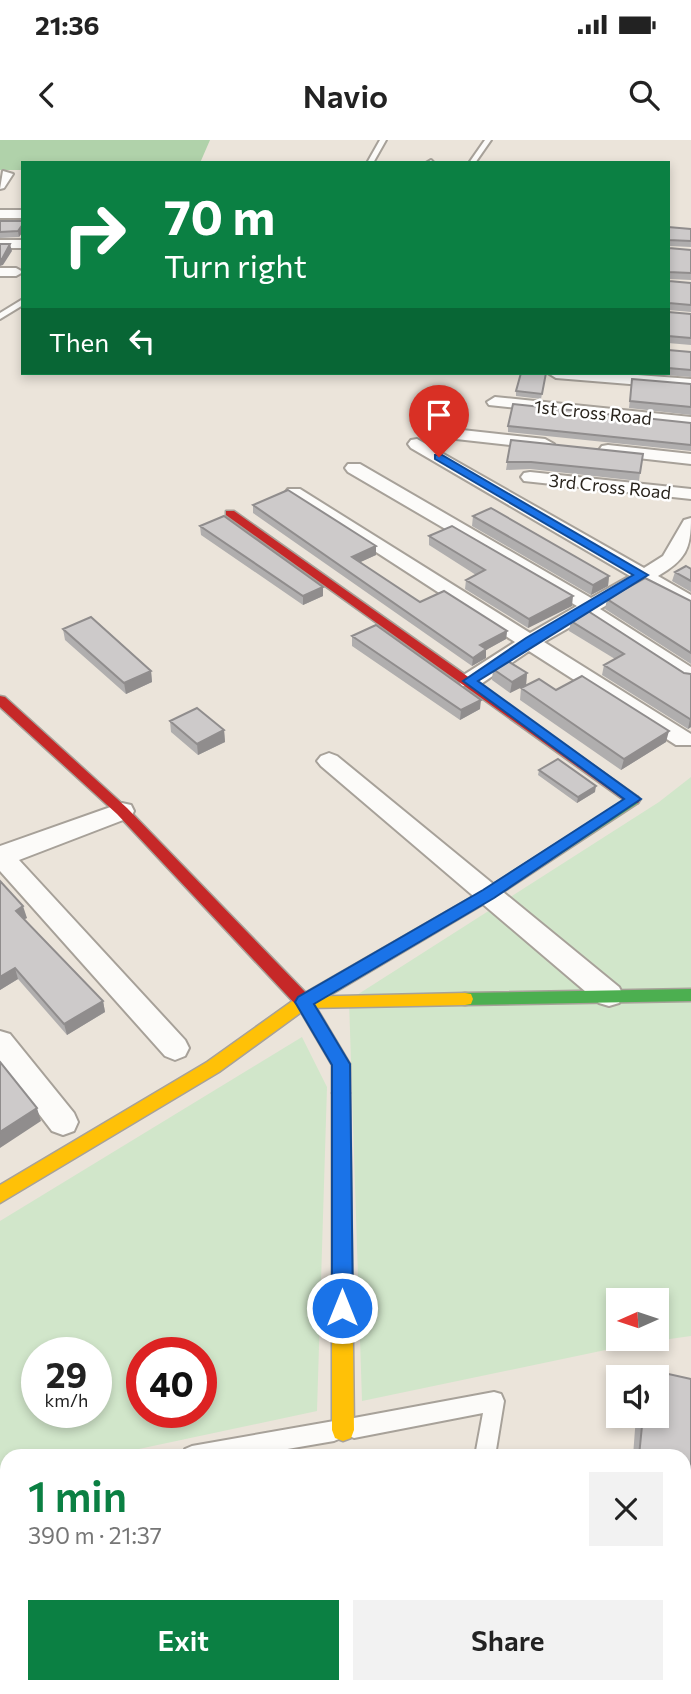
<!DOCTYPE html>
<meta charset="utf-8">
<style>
:root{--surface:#fff;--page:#f2f2f2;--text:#222;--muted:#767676;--accent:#0b8043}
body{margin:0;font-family:Commissioner,sans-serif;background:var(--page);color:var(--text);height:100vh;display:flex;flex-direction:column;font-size:26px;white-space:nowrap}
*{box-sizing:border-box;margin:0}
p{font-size:23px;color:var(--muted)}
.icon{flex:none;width:38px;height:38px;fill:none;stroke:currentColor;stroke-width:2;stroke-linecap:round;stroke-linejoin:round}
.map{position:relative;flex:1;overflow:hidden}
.panel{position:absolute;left:0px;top:1309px;width:691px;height:245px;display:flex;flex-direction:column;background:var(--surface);border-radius:21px 21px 0 0;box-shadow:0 4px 10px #0003}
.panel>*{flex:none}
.hud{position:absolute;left:21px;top:21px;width:649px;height:214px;border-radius:0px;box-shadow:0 4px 10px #0003;background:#0b8043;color:#fff;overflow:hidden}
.needle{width:46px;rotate:267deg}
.fabs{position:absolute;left:606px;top:1148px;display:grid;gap:14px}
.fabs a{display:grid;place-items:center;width:63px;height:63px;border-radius:0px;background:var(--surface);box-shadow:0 4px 10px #0003;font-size:35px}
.speed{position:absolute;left:21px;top:1197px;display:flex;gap:14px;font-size:35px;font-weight:700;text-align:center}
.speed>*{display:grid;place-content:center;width:91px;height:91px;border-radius:50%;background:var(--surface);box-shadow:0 4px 10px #0003;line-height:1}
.speed small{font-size:18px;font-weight:400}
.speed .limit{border:10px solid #d22;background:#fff;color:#111}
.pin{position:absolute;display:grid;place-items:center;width:60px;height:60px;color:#fff;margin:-72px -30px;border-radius:50% 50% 50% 0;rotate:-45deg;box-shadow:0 0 7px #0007}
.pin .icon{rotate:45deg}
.me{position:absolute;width:77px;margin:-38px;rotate:0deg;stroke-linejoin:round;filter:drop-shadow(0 0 5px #0008)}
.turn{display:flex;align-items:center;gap:24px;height:147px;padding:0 28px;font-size:32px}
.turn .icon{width:91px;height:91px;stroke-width:2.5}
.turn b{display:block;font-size:49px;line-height:60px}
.then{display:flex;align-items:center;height:66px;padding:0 28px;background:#0003;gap:14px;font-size:26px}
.round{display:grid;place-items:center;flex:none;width:74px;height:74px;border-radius:0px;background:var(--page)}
.head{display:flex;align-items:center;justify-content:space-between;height:119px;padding:0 28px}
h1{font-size:42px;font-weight:600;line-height:52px;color:var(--accent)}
.button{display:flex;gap:14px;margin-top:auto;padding:14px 28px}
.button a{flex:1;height:80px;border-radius:0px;background:var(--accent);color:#fff;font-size:28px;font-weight:600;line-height:80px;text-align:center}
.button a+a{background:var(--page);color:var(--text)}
.status{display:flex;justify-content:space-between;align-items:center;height:49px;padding:0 35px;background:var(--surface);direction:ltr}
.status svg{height:19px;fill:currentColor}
header{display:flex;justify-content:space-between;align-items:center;height:91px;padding:0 28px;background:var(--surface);font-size:32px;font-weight:600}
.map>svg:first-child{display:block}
.green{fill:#d1e6ca;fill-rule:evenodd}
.forest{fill:#b0d2aa}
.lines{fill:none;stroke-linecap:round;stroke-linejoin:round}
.lane-casing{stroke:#a7a199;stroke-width:4}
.street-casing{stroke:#a7a199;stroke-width:4}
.fast-casing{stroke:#a7a199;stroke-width:3}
.slow-casing{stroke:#a7a199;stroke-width:3}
.jam-casing{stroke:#a7a199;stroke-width:3}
.lane{fill:#fcfbf9;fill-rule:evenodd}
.street{fill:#fcfbf9;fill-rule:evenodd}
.fast{fill:#4caf50;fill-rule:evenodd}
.slow{fill:#ffc107;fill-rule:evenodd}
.jam{fill:#c62828;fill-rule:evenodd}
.wall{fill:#b0aeae}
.shaded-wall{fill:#908d8d}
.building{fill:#cdcaca;stroke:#908d8d;stroke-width:2}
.route{fill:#1a73e8;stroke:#114b97;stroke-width:2}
.labels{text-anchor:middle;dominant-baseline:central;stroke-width:5;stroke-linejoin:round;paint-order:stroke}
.far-street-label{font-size:18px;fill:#2a251e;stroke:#fff}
</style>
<div class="status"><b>21:36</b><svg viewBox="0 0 49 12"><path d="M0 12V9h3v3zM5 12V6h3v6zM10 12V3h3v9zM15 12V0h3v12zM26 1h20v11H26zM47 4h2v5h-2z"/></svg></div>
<header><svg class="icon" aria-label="back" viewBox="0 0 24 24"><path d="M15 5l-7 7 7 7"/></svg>Navio<svg class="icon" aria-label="search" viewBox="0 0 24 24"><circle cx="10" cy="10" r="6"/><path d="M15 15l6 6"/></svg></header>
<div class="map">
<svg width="691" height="1554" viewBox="0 0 691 1554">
<rect width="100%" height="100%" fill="#ebe4da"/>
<path class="green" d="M 691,637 L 691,1196 L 634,1204 L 362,1261 L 349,860 L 659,662 ZM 618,1160 L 656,1160 L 656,1199 L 618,1199 Z
M 302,897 L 327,947 L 317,1271 L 106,1316 L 7,1316 L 7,1403 L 0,1414 L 0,1081 ZM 37,1213 L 96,1213 L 96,1272 L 37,1272 ZM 142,1213 L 201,1213 L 201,1272 L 142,1272 Z"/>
<path class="forest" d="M 0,0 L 210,0 L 200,23 L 23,23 L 23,30 L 0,30 Z"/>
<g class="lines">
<g class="lane-casing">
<path id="lane" d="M 380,0 L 386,0 L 373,23 L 367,23 Z
M 485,0 L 491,0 L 475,23 L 469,23 Z
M 431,20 L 434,23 L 426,23 Z
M 23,159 L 23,165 L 0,179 L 0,173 Z
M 494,1252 L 501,1254 L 504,1261 L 495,1316 L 475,1316 L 483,1273 L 354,1298 L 347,1295 L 344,1288 L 347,1281 L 354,1278 Z
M 334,1281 L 341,1284 L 344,1291 L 341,1298 L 334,1301 L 247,1316 L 182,1316 L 185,1309 L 192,1306 Z
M 7,1441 L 7,1471 L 0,1474 L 0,1443 Z
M 0,1509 L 7,1511 L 7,1533 L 0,1531 Z
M 88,1547 L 133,1547 L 136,1554 L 91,1554 Z
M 267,1547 L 289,1547 L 288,1554 L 266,1554 Z
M 433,1547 L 455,1547 L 454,1554 L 432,1554 Z"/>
</g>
<g class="street-casing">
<path id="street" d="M 3,31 L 13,34 L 4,48 L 0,49 Z
M 0,70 L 23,70 L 23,78 L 0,78 Z
M 0,100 L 23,100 L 23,108 L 0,108 Z
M 0,128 L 16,128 L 23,132 L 16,136 L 0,136 Z
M 548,233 L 611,233 L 691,239 L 691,249 L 556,238 Z
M 495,257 L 691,277 L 691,287 L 489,265 L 487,262 Z
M 453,289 L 545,299 L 554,304 L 545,309 L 447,298 L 445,294 Z
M 417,299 L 644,428 L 663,416 L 684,380 L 691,378 C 691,410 685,420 658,436 L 691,455 L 691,469 L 644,444 L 600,469 L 691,527 L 691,542 L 683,541 L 586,478 L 544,502 L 691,594 L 691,605 L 676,605 L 529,511 L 478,546 L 462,546 L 459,541 L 462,536 L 515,502 L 285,353 L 288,349 L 300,349 L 530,493 L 577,466 L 348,332 L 345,328 L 348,324 L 360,324 L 591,458 L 630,436 L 411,308 L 408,304 L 411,300 Z
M 608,305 L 691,314 L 691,324 L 602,314 L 599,310 L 602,306 Z
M 530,332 L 691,349 L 691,359 L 524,341 L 521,337 L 524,333 Z
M 329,613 L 337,616 L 619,847 L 623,855 L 619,863 L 609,866 L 599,863 L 321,626 L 317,621 L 321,616 Z
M 122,663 L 131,665 L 134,671 L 131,677 L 19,720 L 185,900 L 189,908 L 185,916 L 175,920 L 165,916 L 0,731 L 0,706 Z
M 0,891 L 10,894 L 74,973 L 78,982 L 74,991 L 63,995 L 52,991 L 0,923 Z"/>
</g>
<g class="fast-casing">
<path id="fast" d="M 633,655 L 638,657 L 640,660 L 638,663 L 494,758 L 310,867 L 298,867 L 296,862 L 298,857 L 484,750 Z
M 691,849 L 691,861 L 465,865 L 459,864 L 457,859 L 459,854 L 465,853 Z"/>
</g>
<g class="slow-casing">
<path id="slow" d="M 465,853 L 471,854 L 473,859 L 471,864 L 465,865 L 307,868 L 219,932 L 0,1063 L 0,1045 L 207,922 L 298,857 Z
M 341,946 L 347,948 L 350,953 L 354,1290 L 351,1298 L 343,1301 L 335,1298 L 332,1290 L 332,953 L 335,948 Z"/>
</g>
<g class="jam-casing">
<path id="jam" d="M 226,371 L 234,371 L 638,657 L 640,660 L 638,663 L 628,663 L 226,375 Z
M 0,556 L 5,557 L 127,668 L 310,857 L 350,924 L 350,953 L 347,958 L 341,960 L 335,958 L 332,953 L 332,925 L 298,867 L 117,674 L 0,567 Z"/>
</g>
<use href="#lane" class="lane"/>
<use href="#street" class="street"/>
<use href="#fast" class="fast"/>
<use href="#slow" class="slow"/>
<use href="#jam" class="jam"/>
</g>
<path class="wall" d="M 0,81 L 23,81 L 19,97 L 0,98 Z
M 668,87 L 691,89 L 691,107 L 669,106 L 669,108 L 691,110 L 691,140 L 669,139 L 669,141 L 691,143 L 691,172 L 668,170 Z
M 668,172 L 691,174 L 691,205 L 668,203 Z
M 668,210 L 691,212 L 691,237 L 638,233 L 668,233 Z
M 546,233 L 541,259 L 516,256 L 516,251 Z
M 632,239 L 691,244 L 691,275 L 629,268 Z
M 691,283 L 691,311 L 508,292 L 508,286 Z
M 511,300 L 640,333 L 639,341 L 530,329 L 506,330 Z
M 253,365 L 376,406 L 376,415 L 360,422 L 420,462 L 507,491 L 506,499 L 486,510 L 486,518 L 472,526 L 253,373 Z
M 473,376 L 609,436 L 608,446 L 591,455 L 472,386 Z
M 200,386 L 323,456 L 303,465 L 201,395 Z
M 429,396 L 572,466 L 528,488 L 465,449 L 466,440 L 476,435 L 429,405 Z
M 691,429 L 691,452 L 672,441 L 675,432 Z
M 607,459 L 691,461 L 691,524 L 605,469 Z
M 571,481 L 684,533 L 691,587 L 688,589 L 602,535 L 604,525 L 615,519 L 569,491 Z
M 63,489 L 151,531 L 152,542 L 126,554 L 65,500 Z
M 352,496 L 480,569 L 460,580 L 352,506 Z
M 493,529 L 527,533 L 526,545 L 510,553 L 492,540 Z
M 521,548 L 666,602 L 621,630 L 520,560 Z
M 170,581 L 224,590 L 225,602 L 198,615 L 171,592 Z
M 539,630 L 595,652 L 577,663 L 538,635 Z
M 0,741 L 27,778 L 24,779 L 103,861 L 105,872 L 67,895 L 18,839 L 0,850 Z
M 646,1229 L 691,1239 L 691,1554 L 468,1554 L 469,1547 L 684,1547 L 684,1316 L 633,1316 L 636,1276 L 656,1276 L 656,1237 L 643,1237 Z"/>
<path class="shaded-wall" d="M 23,84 L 23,92 L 19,97 L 18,91 Z
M 10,104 L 12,111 L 3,125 L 0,126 L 0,119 Z
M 376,406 L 376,415 L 352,426 L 352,417 Z
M 609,436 L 608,446 L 591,455 L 593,445 Z
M 323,447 L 323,456 L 303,465 L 303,456 Z
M 573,456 L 572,466 L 528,488 L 529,479 Z
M 507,491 L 506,499 L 486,510 L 486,518 L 472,526 L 473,518 L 480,505 Z
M 151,531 L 152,542 L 126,554 L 124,543 Z
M 527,533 L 526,545 L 510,553 L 512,542 Z
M 481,560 L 480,569 L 460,580 L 461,570 Z
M 691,578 L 691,587 L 688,589 L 690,579 Z
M 224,590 L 225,602 L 198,615 L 197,604 Z
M 669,591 L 666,602 L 621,630 L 624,619 Z
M 596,646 L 595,652 L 577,663 L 578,657 Z
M 23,766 L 27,778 L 19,782 L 16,771 Z
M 15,828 L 18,839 L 0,850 L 0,837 Z
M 103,861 L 105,872 L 67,895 L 64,884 Z
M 37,968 L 41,981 L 0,1008 L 0,992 Z"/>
<path class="building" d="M 0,81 L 23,81 L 23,84 L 18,91 L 0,92 Z
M 668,87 L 691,89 L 691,101 L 668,100 Z
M 0,104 L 10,104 L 2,119 L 0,119 Z
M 668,106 L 669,108 L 691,110 L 691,133 L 668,132 Z
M 668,138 L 669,141 L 691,143 L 691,165 L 669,163 L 668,164 Z
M 668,172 L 691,174 L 691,198 L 668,196 Z
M 668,210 L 691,212 L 691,230 L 668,228 Z
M 521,233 L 546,233 L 542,254 L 516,251 Z
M 632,239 L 691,244 L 691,267 L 630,261 Z
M 513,264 L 691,283 L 691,305 L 508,286 Z
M 511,300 L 643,314 L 640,333 L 531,322 L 507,322 Z
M 288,350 L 376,406 L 352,417 L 420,462 L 444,451 L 507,491 L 480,505 L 486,509 L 473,518 L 253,365 Z
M 491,368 L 609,436 L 593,445 L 473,376 Z
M 224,376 L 323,447 L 303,456 L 200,386 Z
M 452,386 L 573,456 L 529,479 L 466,440 L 485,430 L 429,396 Z
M 686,426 L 691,429 L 691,441 L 675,432 Z
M 645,438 L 691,461 L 691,513 L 607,459 Z
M 588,471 L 684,533 L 691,534 L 691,578 L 690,579 L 604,525 L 624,514 L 571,481 Z
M 91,477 L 151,531 L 124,543 L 63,489 Z
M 376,485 L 481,560 L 461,570 L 352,496 Z
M 506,520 L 527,533 L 512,542 L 493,529 Z
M 582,536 L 669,591 L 624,619 L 521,548 L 539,539 L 556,550 Z
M 197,568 L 224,590 L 197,604 L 170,581 Z
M 558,619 L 596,646 L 578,657 L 539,630 Z
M 0,741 L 23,766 L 16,771 L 103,861 L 64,884 L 15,828 L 0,837 Z
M 0,922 L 37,968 L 0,992 Z
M 646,1229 L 691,1239 L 691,1554 L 469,1554 L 471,1547 L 684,1547 L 684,1316 L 639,1316 L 643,1276 L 656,1276 L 656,1237 L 646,1237 Z
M 348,1312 L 363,1316 L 347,1316 Z
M 0,1533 L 7,1534 L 7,1547 L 53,1547 L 79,1554 L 0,1554 Z
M 292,1547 L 414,1547 L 412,1554 L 291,1554 Z"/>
<path class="route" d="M 435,315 L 442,315 L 648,435 L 478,541 L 641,659 L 494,758 L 314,864 L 350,924 L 353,1168 L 350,1175 L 342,1177 L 335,1175 L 332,1168 L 332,925 L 295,862 L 298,857 L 483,750 L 624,659 L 463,541 L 526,498 L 633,435 L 435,319 Z"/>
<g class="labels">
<g class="far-street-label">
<text transform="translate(593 272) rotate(6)">1st Cross Road</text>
<text transform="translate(610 346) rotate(6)">3rd Cross Road</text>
</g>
</g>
</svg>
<div class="fabs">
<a><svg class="needle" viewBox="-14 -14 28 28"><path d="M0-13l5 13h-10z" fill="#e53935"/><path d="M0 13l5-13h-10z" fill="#767676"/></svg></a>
<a><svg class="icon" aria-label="sound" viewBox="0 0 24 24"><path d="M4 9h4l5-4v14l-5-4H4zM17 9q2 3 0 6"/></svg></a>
</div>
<div class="speed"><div>29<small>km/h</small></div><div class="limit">40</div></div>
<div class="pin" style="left:439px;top:317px;background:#d93025"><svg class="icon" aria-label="arrive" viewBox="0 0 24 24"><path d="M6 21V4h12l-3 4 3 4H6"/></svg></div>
<svg class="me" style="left:342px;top:1168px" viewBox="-20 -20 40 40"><circle r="17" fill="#1a73e8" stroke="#fff" stroke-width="3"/><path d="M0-11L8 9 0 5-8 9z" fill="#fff"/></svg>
<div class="hud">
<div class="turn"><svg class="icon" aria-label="right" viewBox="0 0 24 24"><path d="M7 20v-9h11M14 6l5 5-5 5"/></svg><div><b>70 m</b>Turn right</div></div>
<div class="then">Then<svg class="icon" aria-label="left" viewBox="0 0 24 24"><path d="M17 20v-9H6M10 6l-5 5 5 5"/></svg></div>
</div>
<section class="panel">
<div class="head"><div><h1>1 min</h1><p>390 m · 21:37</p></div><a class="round"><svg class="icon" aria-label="close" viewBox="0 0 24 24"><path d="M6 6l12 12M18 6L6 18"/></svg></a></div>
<div class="button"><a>Exit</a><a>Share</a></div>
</section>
</div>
